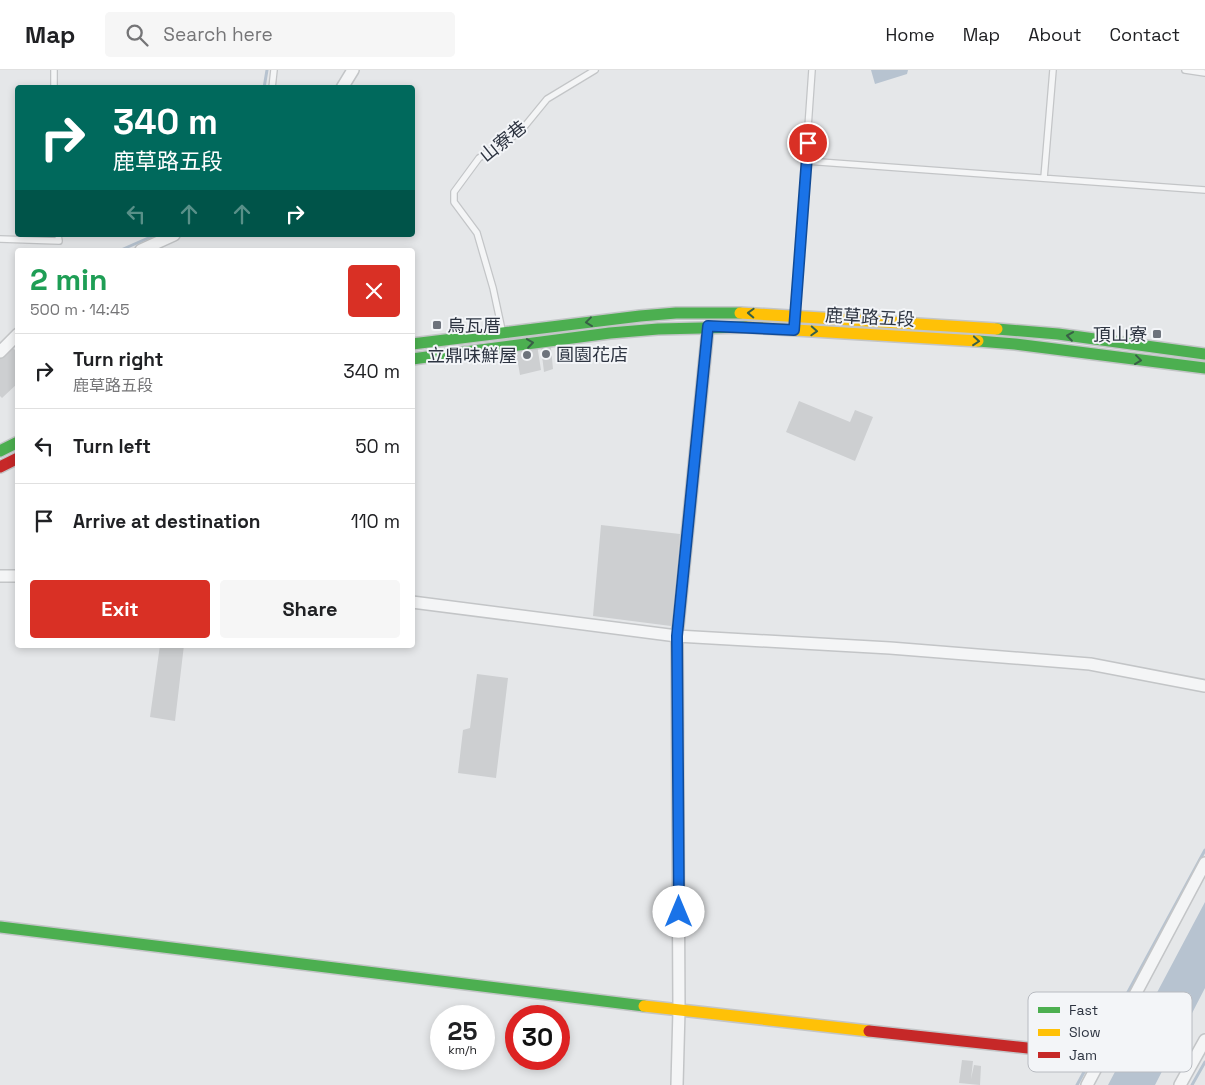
<!DOCTYPE html>
<meta charset="utf-8">
<style>
:root{--surface:#fff;--page:#f6f6f6;--text:#202124;--muted:#757577;--line:#e0e0e0;--accent:#d93025}
body{margin:0;font-family:"Space Grotesk","Noto Sans TC",sans-serif;background:var(--page);color:var(--text);height:100vh;display:flex;flex-direction:column;font-size:19px;white-space:nowrap}
*{box-sizing:border-box;margin:0}
p{font-size:16px;color:var(--muted)}
.icon{flex:none;width:28px;height:28px;fill:none;stroke:currentColor;stroke-width:2;stroke-linecap:round;stroke-linejoin:round}
.map{position:relative;flex:1;overflow:hidden}
.panel{position:absolute;left:15px;top:178px;width:400px;height:400px;display:flex;flex-direction:column;background:var(--surface);border-radius:5px;box-shadow:0 2px 8px #0003}
.panel>*{flex:none}
.guide{position:absolute;left:15px;top:15px;width:400px;height:152px;border-radius:5px;box-shadow:0 2px 8px #0003;background:#00695c;color:#fff;overflow:hidden}
.speed{position:absolute;left:430px;top:935px;display:flex;gap:10px;font-size:25px;font-weight:700;text-align:center}
.speed>*{display:grid;place-content:center;width:65px;height:65px;border-radius:50%;background:var(--surface);box-shadow:0 2px 8px #0003;line-height:1}
.speed small{font-size:12px;font-weight:400}
.speed .limit{border:8px solid #d22;background:#fff;color:#111}
.pin{position:absolute;display:grid;place-items:center;width:42px;height:42px;color:#fff;margin:-21px;border:2px solid #fff;border-radius:50%;box-shadow:0 1px 5px #0007}
.me{position:absolute;width:55px;margin:-28px;rotate:0deg;stroke-linejoin:round;filter:drop-shadow(0 0 4px #0008)}
.turn{display:flex;align-items:center;gap:18px;height:105px;padding:0 15px;font-size:22px}
.turn .icon{width:65px;height:65px;stroke-width:2.5}
.turn b{display:block;font-size:35px;line-height:42px}
.lanes{display:flex;align-items:center;height:48px;padding:0 15px;background:#0003;justify-content:center;gap:25px;direction:ltr}
.lanes .off{opacity:.35}
.round{display:grid;place-items:center;flex:none;width:52px;height:52px;border-radius:5px;background:var(--page)}
.summary{display:flex;align-items:center;justify-content:space-between;height:85px;padding:0 15px}
h1{font-size:30px;font-weight:700;line-height:38px;color:#1e9e55}
.action{display:flex;gap:10px;margin-top:auto;padding:10px 15px}
.action a{flex:1;height:58px;border-radius:5px;background:var(--accent);color:#fff;font-size:20px;font-weight:700;line-height:58px;text-align:center}
.action a+a{background:var(--page);color:var(--text)}
ul{padding:0;list-style:none}
li{display:flex;align-items:center;gap:15px;height:75px;padding:0 15px;border-top:1px solid var(--line)}
li div{flex:1}
li b{display:block;font-size:19px}
li em{font-style:normal}
header{display:flex;align-items:center;gap:30px;box-sizing:border-box;height:70px;padding:0 25px;background:var(--surface);border-bottom:1px solid var(--line)}
header strong{font-size:24px}
nav{display:flex;gap:28px;margin-inline-start:auto;font-size:18px}
.search{width:350px;height:45px;background:var(--page);display:flex;align-items:center;gap:12px;box-sizing:border-box;padding:0 18px;border-radius:5px;color:var(--muted);font-size:19px}
.map>svg:first-child{display:block}
.water{fill:#b7c3d0}
.lines{fill:none;stroke-linecap:round;stroke-linejoin:round}
.stream{stroke:#b7c3d0;stroke-width:3}
.building{fill:#cdcfd1}
.lane-casing{stroke:#c3c5c7;stroke-width:8}
.street-casing{stroke:#c3c5c7;stroke-width:14}
.fast-casing{stroke:#c3c5c7;stroke-width:14}
.slow-casing{stroke:#c3c5c7;stroke-width:14}
.jam-casing{stroke:#c3c5c7;stroke-width:14}
.lane{stroke:#f4f5f6;stroke-width:5.5}
.street{stroke:#f4f5f6;stroke-width:11}
.fast{stroke:#4caf50;stroke-width:11}
.slow{stroke:#ffc107;stroke-width:11}
.jam{stroke:#c62828;stroke-width:11}
.oneway{stroke:#385f46}
.route-casing{stroke:#114b97;stroke-width:12}
.route{stroke:#1a73e8;stroke-width:9}
.poi-dot{fill:#6d737c;stroke:#f3f5f8;stroke-width:2}
.labels{text-anchor:middle;dominant-baseline:central;stroke-width:4;stroke-linejoin:round;paint-order:stroke}
.street-label{font-size:18px;fill:#2d3441;stroke:#f3f5f8}
.poi-label{font-size:18px;fill:#2d3441;stroke:#f3f5f8;text-anchor:start}
.key{fill:#f3f5f8;stroke:#b8bbc1;stroke-width:1}
.key-label{font-size:14px;fill:#2d3441}
</style>
<header>
<strong>Map</strong>
<div class="search"><svg class="icon" aria-label="search" viewBox="0 0 24 24"><circle cx="10" cy="10" r="6"/><path d="M15 15l6 6"/></svg>Search here</div>
<nav><a>Home</a><a>Map</a><a>About</a><a>Contact</a></nav>
</header>
<div class="map">
<svg width="1205" height="1015" viewBox="0 0 1205 1015">
<rect width="100%" height="100%" fill="#e5e7e9"/>
<path class="water" d="M 871,0 L 908,0 L 907,4 L 875,14 Z
M 1205,832 L 1205,918 L 1155,1015 L 1108,1015 Z"/>
<g class="lines">
<path class="stream" d="M 264,18 L 267,0
M 121,180 L 155,165
M 1096,981 L 1205,780
M 1077,1015 L 1091,989
M 1192,1015 L 1205,992"/>
</g>
<path class="building" d="M 536,268 L 541,300 L 520,305 L 514,270 Z
M 550,268 L 553,299 L 544,302 L 540,269 Z
M 11,276 L 18,283 L 18,313 L 2,328 L 0,326 L 0,287 Z
M 799,331 L 850,352 L 855,340 L 873,347 L 855,391 L 786,362 Z
M 601,455 L 680,464 L 671,556 L 593,546 Z
M 160,575 L 184,575 L 175,651 L 150,647 Z
M 477,604 L 508,608 L 496,708 L 458,703 L 463,660 L 470,658 Z
M 962,990 L 973,991 L 971,1009 L 974,995 L 981,996 L 980,1015 L 959,1013 Z"/>
<g class="lines">
<g class="lane-casing">
<path id="lane" d="M 1185,0 L 1205,3
M 54,18 L 54,0
M 272,18 L 274,0
M 806,91 L 1205,120
M 1044,108 L 1053,0
M 0,169 L 59,171 L 58,165
M 795,243 L 812,0
M 502,260 L 493,218 L 477,163 L 454,132 L 454,122 L 479,88 L 520,62 L 547,29 L 595,0"/>
</g>
<g class="street-casing">
<path id="street" d="M 342,18 L 353,0
M 141,180 L 174,165
M 0,282 L 18,264
M 0,506 L 18,506
M 412,532 L 677,566 L 890,578 L 1090,594 L 1205,616
M 677,1015 L 679,940 L 677,566 L 708,257
M 1087,1015 L 1205,793
M 1180,1015 L 1205,970"/>
</g>
<g class="fast-casing">
<path id="fast" d="M 997,259 L 1058,264 L 1205,284
M 978,271 L 1015,274 L 1205,298
M 412,274 L 640,246 L 676,243 L 740,243
M 412,289 L 610,263 L 658,259 L 746,257
M 0,381 L 18,372
M 0,857 L 644,936"/>
</g>
<g class="slow-casing">
<path id="slow" d="M 740,243 L 997,259
M 746,257 L 978,271
M 644,936 L 869,961"/>
</g>
<g class="jam-casing">
<path id="jam" d="M 0,397 L 18,388
M 869,961 L 1102,986"/>
</g>
<use href="#lane" class="lane"/>
<use href="#street" class="street"/>
<use href="#fast" class="fast"/>
<use href="#slow" class="slow"/>
<use href="#jam" class="jam"/>
</g>
<defs><path id="oneway-chevron" d="M-2-3.5L2.5 0L-2 3.5" fill="none" stroke-width="1.6" stroke-linecap="round" stroke-linejoin="round" transform="scale(1.25)"/></defs>
<g class="oneway">
<use href="#oneway-chevron" transform="translate(751 243) rotate(-178)"/>
<use href="#oneway-chevron" transform="translate(589 252) rotate(173)"/>
<use href="#oneway-chevron" transform="translate(814 261) rotate(3)"/>
<use href="#oneway-chevron" transform="translate(1070 266) rotate(-172)"/>
<use href="#oneway-chevron" transform="translate(976 271) rotate(5)"/>
<use href="#oneway-chevron" transform="translate(530 273) rotate(-8)"/>
<use href="#oneway-chevron" transform="translate(1138 290) rotate(7)"/>
</g>
<g class="lines">
<g class="route-casing">
<path id="route" d="M 679,842 L 677,566 L 708,256 L 794,260 L 808,73"/>
</g>
<use href="#route" class="route"/>
</g>
<g class="poi-dot">
<rect x="432" y="250" width="10" height="10" rx="2.5"/>
<rect x="1152" y="259" width="10" height="10" rx="2.5"/>
<circle cx="546" cy="284" r="5"/>
<circle cx="527" cy="285" r="5"/>
</g>
<g class="labels">
<g class="street-label">
<text transform="translate(503 71) rotate(-39)">山寮巷</text>
<text transform="translate(870 247) rotate(3)">鹿草路五段</text>
</g>
<g class="poi-label">
<text x="447" y="255">烏瓦厝</text>
<text x="1147" y="264" text-anchor="end">頂山寮</text>
<text x="556" y="284">圓園花店</text>
<text x="517" y="285" text-anchor="end">立鼎味鮮屋</text>
</g>
</g>
<rect x="1028" y="922" width="164" height="80" rx="8" class="key"/>
<rect x="1038" y="937" width="22" height="6" fill="#4caf50"/>
<rect x="1038" y="959" width="22" height="7" fill="#ffc107"/>
<rect x="1038" y="982" width="22" height="6" fill="#c62828"/>
<g class="key-label">
<text x="1069" y="945">Fast</text>
<text x="1069" y="967">Slow</text>
<text x="1069" y="990">Jam</text>
</g>
</svg>
<div class="speed"><div>25<small>km/h</small></div><div class="limit">30</div></div>
<div class="pin" style="left:808px;top:73px;background:#d93025"><svg class="icon" aria-label="arrive" viewBox="0 0 24 24"><path d="M6 21V4h12l-3 4 3 4H6"/></svg></div>
<svg class="me" style="left:679px;top:842px" viewBox="-20 -20 40 40"><circle r="19" fill="#fff"/><path d="M0-13L10 11 0 6-10 11z" fill="#1a73e8"/></svg>
<div class="guide">
<div class="turn"><svg class="icon" aria-label="right" viewBox="0 0 24 24"><path d="M7 20v-9h11M14 6l5 5-5 5"/></svg><div><b>340 m</b>鹿草路五段</div></div>
<div class="lanes"><svg class="icon off" aria-label="left" viewBox="0 0 24 24"><path d="M17 20v-9H6M10 6l-5 5 5 5"/></svg><svg class="icon off" aria-label="ahead" viewBox="0 0 24 24"><path d="M12 20V5M6 11l6-6 6 6"/></svg><svg class="icon off" aria-label="ahead" viewBox="0 0 24 24"><path d="M12 20V5M6 11l6-6 6 6"/></svg><svg class="icon" aria-label="right" viewBox="0 0 24 24"><path d="M7 20v-9h11M14 6l5 5-5 5"/></svg></div>
</div>
<section class="panel">
<div class="summary"><div><h1>2 min</h1><p>500 m · 14:45</p></div><a class="round" style="background:#d93025;color:#fff"><svg class="icon" aria-label="close" viewBox="0 0 24 24"><path d="M6 6l12 12M18 6L6 18"/></svg></a></div>
<ul>
<li><svg class="icon" aria-label="right" viewBox="0 0 24 24"><path d="M7 20v-9h11M14 6l5 5-5 5"/></svg><div><b>Turn right</b><p>鹿草路五段</p></div><em>340 m</em></li>
<li><svg class="icon" aria-label="left" viewBox="0 0 24 24"><path d="M17 20v-9H6M10 6l-5 5 5 5"/></svg><div><b>Turn left</b></div><em>50 m</em></li>
<li><svg class="icon" aria-label="arrive" viewBox="0 0 24 24"><path d="M6 21V4h12l-3 4 3 4H6"/></svg><div><b>Arrive at destination</b></div><em>110 m</em></li>
</ul>
<div class="action"><a>Exit</a><a>Share</a></div>
</section>
</div>
